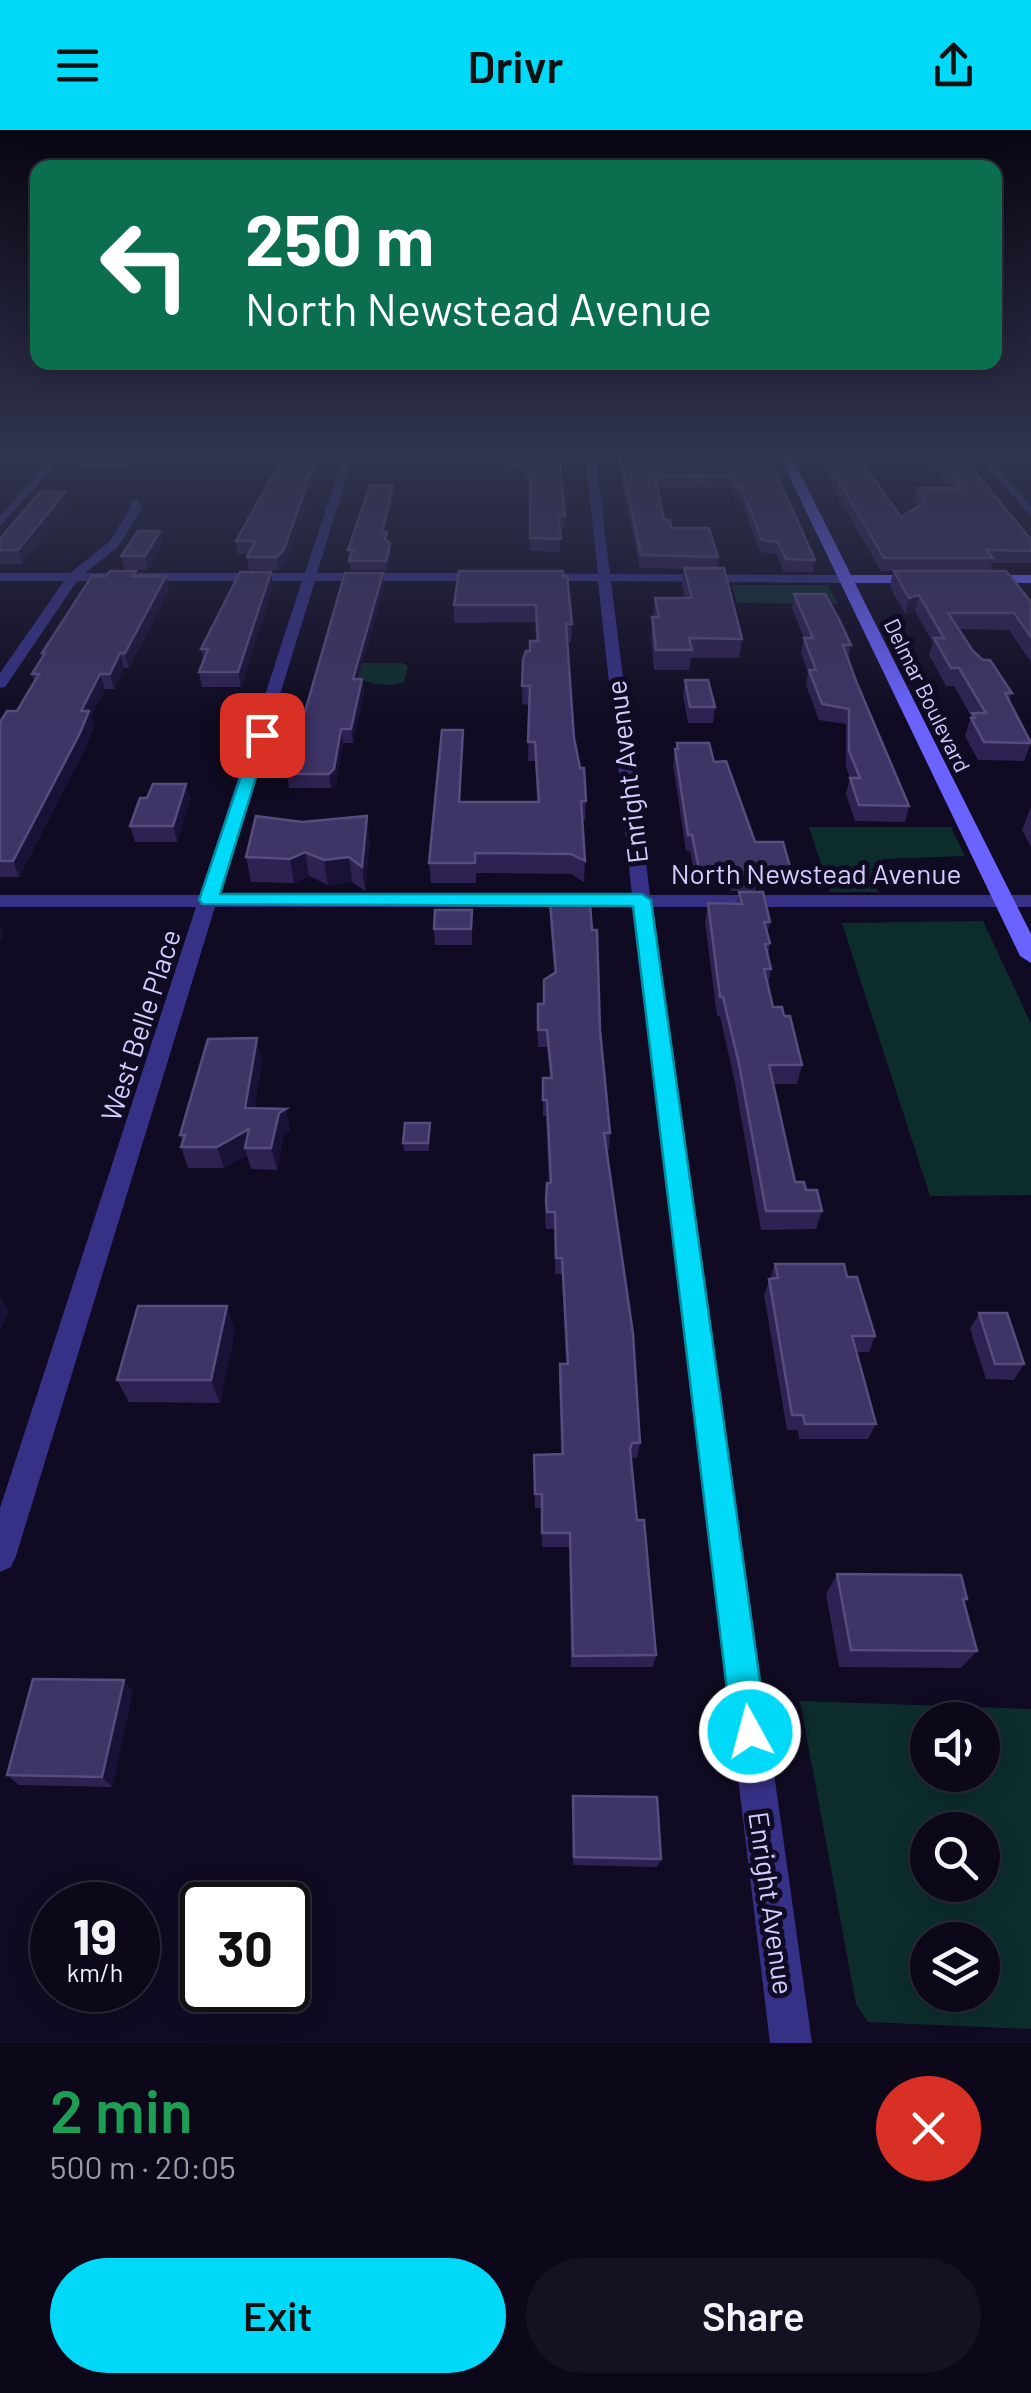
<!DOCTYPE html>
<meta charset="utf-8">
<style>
:root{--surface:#0c081a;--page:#151123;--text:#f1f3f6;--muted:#9a9aa2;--line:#2c2939;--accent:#00d9f7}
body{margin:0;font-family:Barlow,sans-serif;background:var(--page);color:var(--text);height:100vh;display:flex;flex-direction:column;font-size:38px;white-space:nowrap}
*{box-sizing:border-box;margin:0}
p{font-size:32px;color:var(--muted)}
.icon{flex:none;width:55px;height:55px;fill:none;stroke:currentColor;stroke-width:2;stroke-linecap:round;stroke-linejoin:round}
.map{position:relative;height:1913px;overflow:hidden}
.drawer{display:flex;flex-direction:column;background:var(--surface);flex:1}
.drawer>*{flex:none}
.banner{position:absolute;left:30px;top:30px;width:972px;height:210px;border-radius:20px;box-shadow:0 5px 25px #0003,0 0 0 2px var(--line);background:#0b6e4f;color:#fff;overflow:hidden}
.tools{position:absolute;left:910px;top:1572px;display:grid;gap:20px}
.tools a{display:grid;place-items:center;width:90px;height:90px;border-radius:50%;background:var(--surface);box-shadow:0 5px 25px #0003,0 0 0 2px var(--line);font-size:50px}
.speed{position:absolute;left:30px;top:1752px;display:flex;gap:20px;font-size:50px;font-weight:700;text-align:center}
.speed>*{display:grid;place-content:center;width:130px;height:130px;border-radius:50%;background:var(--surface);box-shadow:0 5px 25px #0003,0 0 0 2px var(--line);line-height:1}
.speed small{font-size:25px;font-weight:400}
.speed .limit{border:5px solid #111;border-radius:15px;background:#fff;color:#111}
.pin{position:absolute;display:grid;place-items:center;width:85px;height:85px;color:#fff;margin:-42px;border-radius:20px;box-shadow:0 5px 15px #0006}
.me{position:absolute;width:110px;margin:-55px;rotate:353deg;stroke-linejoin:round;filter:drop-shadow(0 0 8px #0008)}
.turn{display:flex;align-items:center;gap:35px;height:210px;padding:0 50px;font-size:45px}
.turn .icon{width:130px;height:130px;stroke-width:2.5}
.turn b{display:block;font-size:70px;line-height:85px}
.round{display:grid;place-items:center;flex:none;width:105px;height:105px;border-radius:52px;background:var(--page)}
.summary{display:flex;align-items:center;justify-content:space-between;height:170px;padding:0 50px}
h1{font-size:60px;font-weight:600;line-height:75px;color:#1e9e55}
.action{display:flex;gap:20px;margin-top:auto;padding:20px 50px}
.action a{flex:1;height:115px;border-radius:60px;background:var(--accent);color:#111;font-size:40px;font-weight:600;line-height:115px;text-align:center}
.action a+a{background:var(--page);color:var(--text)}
header{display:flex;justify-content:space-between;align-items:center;height:130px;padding:0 50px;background:var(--accent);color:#111;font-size:45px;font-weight:600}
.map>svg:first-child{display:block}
.green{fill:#0d2d2d;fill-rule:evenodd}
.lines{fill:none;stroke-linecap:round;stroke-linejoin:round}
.street{fill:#363187;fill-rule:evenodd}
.secondary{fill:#6b63ff;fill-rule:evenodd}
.wall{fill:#2d2252}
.shaded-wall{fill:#1a1137}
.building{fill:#3e3465;stroke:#564c7d;stroke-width:2.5}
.route{fill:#00d9f7;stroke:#008da1;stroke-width:2.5}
.labels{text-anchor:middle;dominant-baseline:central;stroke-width:10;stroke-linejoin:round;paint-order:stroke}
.far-street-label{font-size:22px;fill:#d3ccff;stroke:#100b22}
.street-label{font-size:28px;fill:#d3ccff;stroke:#100b22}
</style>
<header><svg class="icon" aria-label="menu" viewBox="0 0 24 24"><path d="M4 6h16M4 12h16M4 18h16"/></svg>Drivr<svg class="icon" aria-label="share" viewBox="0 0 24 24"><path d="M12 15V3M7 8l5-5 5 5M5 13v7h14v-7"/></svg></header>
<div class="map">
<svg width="1031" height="1913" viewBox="0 0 1031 1913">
<rect width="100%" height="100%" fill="#100b22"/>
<path class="green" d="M 732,455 L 828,455 L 838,474 L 737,473 Z
M 330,533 L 402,533 L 408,536 L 404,552 C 376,561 354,547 330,533 Z
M 809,697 L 951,697 L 965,726 L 883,729 L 886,739 L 871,739 L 878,762 L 830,762 Z
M 983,791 L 1031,894 L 1031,1065 L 930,1066 L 842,793 Z
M 800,1571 L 1031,1579 L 1031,1899 L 868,1892 L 856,1874 ZM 928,1590 L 982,1590 L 982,1645 L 928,1645 ZM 928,1700 L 982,1700 L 982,1755 L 928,1755 ZM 928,1810 L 982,1810 L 982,1865 L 928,1865 Z"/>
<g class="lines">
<path class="street" d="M 55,323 L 66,323 L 0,396 L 0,386 Z
M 344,323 L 354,323 L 317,443 L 488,443 L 494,447 L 488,451 L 315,451 L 218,765 L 632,765 L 598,451 L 540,451 L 534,447 L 540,443 L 598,444 L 585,323 L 595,323 L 610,444 L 846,445 L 852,449 L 846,453 L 611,451 L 650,765 L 1031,765 L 1031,777 L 652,777 L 812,1913 L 770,1913 L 633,777 L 215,777 L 16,1426 L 11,1437 L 0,1442 L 0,1378 L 196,777 L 0,777 L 0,765 L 200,765 L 302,451 L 77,451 L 5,557 L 0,558 L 0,543 L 64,451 L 0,451 L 0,443 L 70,443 L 109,412 L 131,377 L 130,371 L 136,368 L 143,377 L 118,417 L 85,443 L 305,443 Z
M 975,323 L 986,323 L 1031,376 L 1031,386 Z"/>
<path class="secondary" d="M 778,323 L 790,323 L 851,445 L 926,445 L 933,449 L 926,453 L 855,453 L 1031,804 L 1031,833 L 1020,826 Z
M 981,445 L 1031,445 L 1031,453 L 976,452 L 976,446 Z"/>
</g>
<path class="wall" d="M 75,323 L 143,323 L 129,339 L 79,339 Z
M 196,323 L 238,323 L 235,328 L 197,328 Z
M 508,323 L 559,323 L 565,386 L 564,399 L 560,399 L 560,422 L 530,421 L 530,350 L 524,350 L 524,341 L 508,341 Z
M 617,323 L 640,323 L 640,326 L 648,327 L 693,327 L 691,323 L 767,323 L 815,430 L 813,442 L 784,442 L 776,424 L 760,422 L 740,369 L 734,369 L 730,357 L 657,358 L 664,390 L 671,398 L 718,427 L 717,438 L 742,509 L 739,528 L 691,528 L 689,540 L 654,540 L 651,506 L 655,468 L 685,468 L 682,456 L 684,439 L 640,438 L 617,330 Z
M 817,323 L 856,323 L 901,387 L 918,376 L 914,370 L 917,358 L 949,358 L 920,323 L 960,323 L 1031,410 L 1031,433 L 992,433 L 990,441 L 1031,472 L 1031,532 L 1009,500 L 959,499 L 973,521 L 1012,563 L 1009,570 L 1031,613 L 1024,631 L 978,630 L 965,606 L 971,586 L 954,556 L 946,556 L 929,525 L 933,513 L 915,481 L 905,484 L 890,457 L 893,441 L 881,441 L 830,353 Z
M 314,334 L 315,346 L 286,432 L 279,440 L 249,440 L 247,427 L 249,424 L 238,424 L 236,411 Z
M 394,363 L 385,402 L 387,411 L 390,414 L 391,423 L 387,440 L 350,440 L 348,420 Z
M 69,375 L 22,434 L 0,434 L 0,409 Z
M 160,401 L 163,414 L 148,440 L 124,439 L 121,426 Z
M 136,441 L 137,446 L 166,446 L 169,460 L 129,538 L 124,538 L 114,559 L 105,559 L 91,586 L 94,597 L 85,619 L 19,747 L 0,747 L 0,592 L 17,581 L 35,552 L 32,544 L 43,527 L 42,523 L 106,446 Z
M 563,441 L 572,494 L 571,512 L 567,512 L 574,608 L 586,671 L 585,690 L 582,690 L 585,731 L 584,752 L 571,744 L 476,743 L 476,753 L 431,753 L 429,733 L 463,600 L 460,672 L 537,672 L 535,631 L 528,631 L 529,575 L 522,574 L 523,529 L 536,511 L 535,492 L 454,493 L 454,475 Z
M 271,442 L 273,456 L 241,557 L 202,557 L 199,542 L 204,531 L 201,519 Z
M 383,443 L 384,456 L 358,549 L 362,549 L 364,562 L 353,613 L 343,613 L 336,654 L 331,658 L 289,658 L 287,644 Z
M 794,464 L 851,515 L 848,529 L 909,676 L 905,692 L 855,691 L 846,664 L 850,648 L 846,637 L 846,594 L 819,590 L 806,555 L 808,542 L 801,523 L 804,508 L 792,478 Z
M 685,550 L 715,577 L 713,593 L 688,593 L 683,565 Z
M 677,613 L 714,632 L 755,712 L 790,737 L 786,754 L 756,754 L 755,761 L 731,761 L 730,756 L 697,756 L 690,721 L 686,721 L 673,635 L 675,619 L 676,619 Z
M 186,654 L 190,670 L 177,712 L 135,712 L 130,696 L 147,668 Z
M 1031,677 L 1031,717 L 1022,700 Z
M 370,710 L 365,761 L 352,752 L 328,755 L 309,746 L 294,753 L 251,752 L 246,727 Z
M 739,762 L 770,792 L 767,803 L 770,813 L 768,825 L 771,839 L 768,856 L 773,877 L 784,886 L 802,935 L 797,954 L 773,954 L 795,1052 L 806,1060 L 822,1081 L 816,1099 L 761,1100 L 735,953 L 720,886 L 717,886 L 705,792 L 708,773 L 737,774 Z
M 550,773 L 600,900 L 610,1003 L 609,1020 L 606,1020 L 640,1313 L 637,1328 L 631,1328 L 637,1390 L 656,1525 L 653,1537 L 571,1537 L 569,1417 L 542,1417 L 541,1378 L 535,1378 L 534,1325 L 561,1324 L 559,1249 L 560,1234 L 566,1234 L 562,1144 L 555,1144 L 555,1099 L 546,1099 L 545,1088 L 547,1053 L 549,1053 L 546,986 L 543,986 L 543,948 L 550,948 L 547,917 L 538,917 L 537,891 L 544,874 L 544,850 L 554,843 L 550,790 Z
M 472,780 L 472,815 L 435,815 L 434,799 Z
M 262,930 L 254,978 L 286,979 L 290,1001 L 284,1004 L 277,1040 L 251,1039 L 247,1025 L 224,1038 L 188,1038 L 181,1017 L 183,1012 L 180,1005 Z
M 430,993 L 429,1021 L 404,1021 L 403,1013 Z
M 775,1134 L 875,1206 L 869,1222 L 856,1222 L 876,1294 L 868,1309 L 799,1309 L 798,1300 L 787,1300 L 764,1165 Z
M 979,1183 L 1024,1234 L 1014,1250 L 986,1249 L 970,1199 Z
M 235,1200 L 220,1273 L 129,1272 L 117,1250 Z
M 837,1444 L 967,1469 L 964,1473 L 977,1521 L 961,1538 L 839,1537 L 826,1464 Z
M 133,1561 L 112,1657 L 19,1655 L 7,1645 Z
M 573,1666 L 661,1729 L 657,1737 L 573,1735 L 572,1675 Z"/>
<path class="shaded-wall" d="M 126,323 L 143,323 L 129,339 Z
M 314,334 L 315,346 L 286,432 L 279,440 L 277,427 Z
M 393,355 L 394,363 L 383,411 L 382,402 Z
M 65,362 L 69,375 L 22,434 L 18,420 Z
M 160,401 L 163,414 L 148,440 L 145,426 Z
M 390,414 L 391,423 L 387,440 L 386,431 Z
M 271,442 L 273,456 L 241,557 L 238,542 Z
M 383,443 L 384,456 L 354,562 L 353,549 Z
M 166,446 L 169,460 L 129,538 L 125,523 Z
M 919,465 L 915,481 L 905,484 L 909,468 Z
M 120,523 L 124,538 L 114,559 L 110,544 Z
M 100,544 L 105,559 L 91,586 L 94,597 L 85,619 L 19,747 L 13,731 L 81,581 Z
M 362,549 L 364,562 L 353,613 L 351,599 Z
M 341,599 L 343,613 L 336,654 L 331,658 L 329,644 Z
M 463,600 L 463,619 L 459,692 L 459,672 Z
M 186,654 L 190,670 L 177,712 L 173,696 Z
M 367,686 L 370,710 L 365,761 L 362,737 Z
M 305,722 L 309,746 L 294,753 L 290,729 Z
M 349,727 L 352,752 L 328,755 L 324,730 Z
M 0,795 L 4,804 L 0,812 Z
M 257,908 L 262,930 L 251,1000 L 245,978 Z
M 286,979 L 290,1001 L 284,1004 L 277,1040 L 271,1018 L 279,983 Z
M 249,999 L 245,1018 L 247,1025 L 224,1038 L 217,1017 Z
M 0,1166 L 9,1180 L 0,1202 Z
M 227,1176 L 235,1200 L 220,1273 L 211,1250 Z
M 124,1550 L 133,1561 L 112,1657 L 102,1647 Z"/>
<path class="building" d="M 508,323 L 559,323 L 565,386 L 558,386 L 561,409 L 530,408 L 530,338 L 524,338 L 524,328 L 508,328 Z
M 619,323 L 640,323 L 640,326 L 648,327 L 698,327 L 696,323 L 767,323 L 815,430 L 786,429 L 778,412 L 762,410 L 741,358 L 736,358 L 731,346 L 655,347 L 664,390 L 670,390 L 671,398 L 709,398 L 718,427 L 641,425 Z
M 824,323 L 856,323 L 901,387 L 925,372 L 917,358 L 962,358 L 933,323 L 960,323 L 1031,410 L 1031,421 L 987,420 L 993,428 L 884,428 L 833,341 Z
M 279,334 L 314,334 L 284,419 L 277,427 L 247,427 L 255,411 L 236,411 Z
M 370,355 L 393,355 L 382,402 L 387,402 L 385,409 L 390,414 L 386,431 L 349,431 L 353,420 L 348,420 Z
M 40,362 L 65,362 L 18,420 L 0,420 L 0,409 Z
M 138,401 L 160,401 L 145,426 L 121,426 Z
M 684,438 L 724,438 L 742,509 L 689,508 L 692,520 L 656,520 L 652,487 L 659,487 L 655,468 L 692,468 Z
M 110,441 L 136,441 L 133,446 L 166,446 L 125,523 L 120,523 L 110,544 L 100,544 L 81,581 L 89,581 L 80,603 L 13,731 L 0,731 L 0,592 L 7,581 L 17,581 L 39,544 L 32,544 L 45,523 L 42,523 L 92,446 L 106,446 Z
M 459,441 L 563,441 L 563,446 L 567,446 L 572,494 L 566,494 L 574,608 L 580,638 L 584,638 L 586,671 L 581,671 L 585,731 L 571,724 L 475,723 L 475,733 L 429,733 L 442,600 L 463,600 L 459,672 L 539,672 L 535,612 L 528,612 L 530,556 L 522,556 L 523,529 L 526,521 L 530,521 L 530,511 L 538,511 L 536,475 L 454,475 Z
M 894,441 L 1006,441 L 1031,472 L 1031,507 L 1014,483 L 948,483 L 973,521 L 983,530 L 990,530 L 1012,563 L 1005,563 L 1031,613 L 984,612 L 971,588 L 975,588 L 972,583 L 986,583 L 959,538 L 951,538 L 934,508 L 944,508 L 919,465 L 909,468 Z
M 240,442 L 271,442 L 238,542 L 199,542 L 208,519 L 201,519 Z
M 345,443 L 383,443 L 353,549 L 362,549 L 351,599 L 341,599 L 334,639 L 329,644 L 287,644 Z
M 794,464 L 825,464 L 839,489 L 851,515 L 843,515 L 856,551 L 909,676 L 859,675 L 850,648 L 860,648 L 849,621 L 849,579 L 822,574 L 809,540 L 816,540 L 804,508 L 813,508 Z
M 685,550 L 708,550 L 715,577 L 690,577 Z
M 677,613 L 709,613 L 714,632 L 726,631 L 755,712 L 783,712 L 790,737 L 756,737 L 758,745 L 734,745 L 732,739 L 699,739 L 692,705 L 688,705 L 675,619 L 678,619 Z
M 153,654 L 186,654 L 173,696 L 130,696 L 140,668 L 147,668 Z
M 256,686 L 302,692 L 367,686 L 362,737 L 349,727 L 324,730 L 305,722 L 290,729 L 246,727 Z
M 739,762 L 763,762 L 770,792 L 764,792 L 770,813 L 765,814 L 771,839 L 764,839 L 773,877 L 782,877 L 784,886 L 790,886 L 802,935 L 769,935 L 795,1052 L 804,1052 L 806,1060 L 817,1060 L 822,1081 L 766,1081 L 739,934 L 723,867 L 720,867 L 708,773 L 742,774 Z
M 550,773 L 590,774 L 592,800 L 597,800 L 600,900 L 610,1003 L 604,1003 L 633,1204 L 640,1313 L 632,1313 L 630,1319 L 637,1390 L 644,1390 L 656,1525 L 573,1526 L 570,1403 L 542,1403 L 542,1364 L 535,1364 L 534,1325 L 563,1324 L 560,1234 L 568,1234 L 562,1128 L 556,1128 L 555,1082 L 547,1082 L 546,1071 L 547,1053 L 551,1053 L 547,970 L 543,970 L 543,948 L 552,948 L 547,900 L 538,900 L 538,874 L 544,874 L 544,850 L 556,842 Z
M 435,780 L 472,780 L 471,799 L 434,799 Z
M 257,908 L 245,978 L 286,979 L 279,983 L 271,1018 L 245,1018 L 249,999 L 217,1017 L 181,1017 L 185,1005 L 180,1005 L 208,909 Z
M 405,993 L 430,993 L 428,1013 L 403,1013 Z
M 775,1134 L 844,1134 L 847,1147 L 857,1147 L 875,1206 L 852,1206 L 876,1294 L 805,1294 L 803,1285 L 792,1285 L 769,1149 L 778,1148 Z
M 138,1176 L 227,1176 L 211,1250 L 117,1250 Z
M 979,1183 L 1007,1183 L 1024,1234 L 995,1234 Z
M 837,1444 L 961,1445 L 967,1469 L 963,1469 L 977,1521 L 851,1520 Z
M 33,1549 L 124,1550 L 102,1647 L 7,1645 Z
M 573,1666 L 657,1667 L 661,1729 L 574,1727 Z"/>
<linearGradient id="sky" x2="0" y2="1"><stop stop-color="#090613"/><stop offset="0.55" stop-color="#31344f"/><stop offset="1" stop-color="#31344f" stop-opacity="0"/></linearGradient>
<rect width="1031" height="591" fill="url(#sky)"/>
<path class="route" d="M 256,601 L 269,605 L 220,764 L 642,764 L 651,770 L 767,1602 L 762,1615 L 750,1620 L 737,1615 L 732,1602 L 633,776 L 202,774 L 199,770 Z"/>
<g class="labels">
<g class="far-street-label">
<text transform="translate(928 565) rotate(64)">Delmar Boulevard</text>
</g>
<g class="street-label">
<text transform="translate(626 642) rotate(-97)">Enright Avenue</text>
<text x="816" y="743">North Newstead Avenue</text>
<text transform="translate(140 895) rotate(-72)">West Belle Place</text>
<text transform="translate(772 1773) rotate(82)">Enright Avenue</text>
</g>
</g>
</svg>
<div class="tools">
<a><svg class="icon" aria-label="sound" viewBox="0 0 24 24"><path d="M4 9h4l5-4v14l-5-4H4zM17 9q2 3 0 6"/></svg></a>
<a><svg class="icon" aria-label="search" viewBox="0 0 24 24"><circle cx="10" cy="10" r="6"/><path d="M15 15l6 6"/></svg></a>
<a><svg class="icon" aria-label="layers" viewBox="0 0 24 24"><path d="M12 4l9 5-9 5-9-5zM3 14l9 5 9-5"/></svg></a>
</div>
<div class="speed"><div>19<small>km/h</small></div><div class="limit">30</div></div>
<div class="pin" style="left:262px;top:605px;background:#d93025"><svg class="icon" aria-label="arrive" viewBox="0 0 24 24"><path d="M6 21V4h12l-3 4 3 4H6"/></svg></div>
<svg class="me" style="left:750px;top:1602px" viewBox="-20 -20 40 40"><circle r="17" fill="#00d9f7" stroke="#fff" stroke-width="3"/><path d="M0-11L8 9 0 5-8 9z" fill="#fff"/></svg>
<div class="banner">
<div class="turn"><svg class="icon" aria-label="left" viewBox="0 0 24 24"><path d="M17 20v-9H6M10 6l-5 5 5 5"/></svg><div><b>250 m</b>North Newstead Avenue</div></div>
</div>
</div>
<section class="drawer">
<div class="summary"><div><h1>2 min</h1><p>500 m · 20:05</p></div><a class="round" style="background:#d93025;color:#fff"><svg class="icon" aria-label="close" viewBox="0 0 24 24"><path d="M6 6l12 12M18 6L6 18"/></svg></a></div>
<div class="action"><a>Exit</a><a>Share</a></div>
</section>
